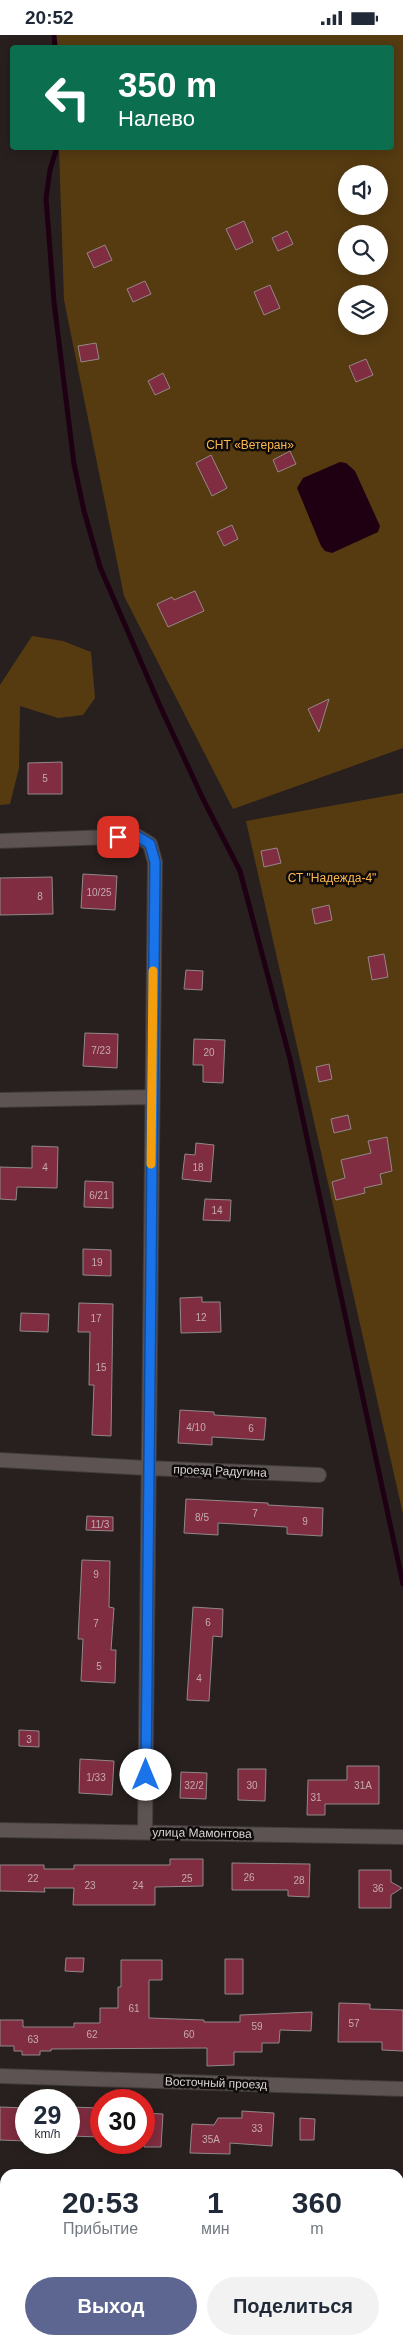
<!DOCTYPE html>
<html lang="ru">
<meta charset="utf-8">
<style>
:root{--surface:#fff;--page:#f2f2f3;--text:#1f2937;--muted:#747a83;--accent:#5d6690}
body{margin:0;font-family:Helvetica,sans-serif;background:var(--page);color:var(--text);height:100vh;display:flex;flex-direction:column;font-size:19px;white-space:nowrap}
*{box-sizing:border-box;margin:0}
p{font-size:16px;color:var(--muted)}
.icon{flex:none;width:28px;height:28px;fill:none;stroke:currentColor;stroke-width:2;stroke-linecap:round;stroke-linejoin:round}
.map{position:relative;flex:1;overflow:hidden}
.drawer{position:absolute;left:0px;top:2134px;width:404px;height:176px;display:flex;flex-direction:column;background:var(--surface);border-radius:15px 15px 0 0;box-shadow:0 2px 12px #0003}
.drawer>*{flex:none}
.top-card{position:absolute;left:10px;top:10px;width:384px;height:105px;border-radius:5px;box-shadow:0 2px 12px #0003;background:#0b6e4f;color:#fff;overflow:hidden}
.tools{position:absolute;left:338px;top:130px;display:grid;gap:10px}
.tools a{display:grid;place-items:center;width:50px;height:50px;border-radius:50%;background:var(--surface);box-shadow:0 2px 12px #0003;font-size:25px}
.speed{position:absolute;left:15px;top:2054px;display:flex;gap:10px;font-size:25px;font-weight:700;text-align:center}
.speed>*{display:grid;place-content:center;width:65px;height:65px;border-radius:50%;background:var(--surface);box-shadow:0 2px 12px #0003;line-height:1}
.speed small{font-size:12px;font-weight:400}
.speed .limit{border:8px solid #d22;background:#fff;color:#111}
.pin{position:absolute;display:grid;place-items:center;width:42px;height:42px;color:#fff;margin:-21px;border-radius:10px;box-shadow:0 2px 8px #0006}
.me{position:absolute;width:55px;margin:-28px;rotate:0deg;stroke-linejoin:round;filter:drop-shadow(0 0 4px #0008)}
.turn{display:flex;align-items:center;gap:18px;height:105px;padding:0 25px;font-size:22px}
.turn .icon{width:65px;height:65px;stroke-width:2.5}
.turn b{display:block;font-size:35px;line-height:42px}
.eta{display:flex;justify-content:space-evenly;align-items:center;height:85px;text-align:center}
.eta b{font-size:30px;font-weight:600;line-height:35px}
.button{display:flex;gap:10px;margin-top:auto;padding:10px 25px}
.button a{flex:1;height:58px;border-radius:30px;background:var(--accent);color:#fff;font-size:20px;font-weight:600;line-height:58px;text-align:center}
.button a+a{background:var(--page);color:var(--text)}
.status{display:flex;justify-content:space-between;align-items:center;height:35px;padding:0 25px;background:var(--surface);direction:ltr}
.status svg{height:14px;fill:currentColor}
.map>svg:first-child{display:block}
.green{fill:#563b11;fill-rule:evenodd}
.water{fill:#1e0012}
.lines{fill:none;stroke-linecap:round;stroke-linejoin:round}
.stream{stroke:#1e0012;stroke-width:5}
.building{fill:#802d41;stroke:#928889}
.minor-casing{stroke:#403b3a;stroke-width:16}
.minor{stroke:#5c5352;stroke-width:14}
.route-casing{stroke:#114b97;stroke-width:12}
.route{stroke:#1a73e8;stroke-width:9}
.slow{stroke:#f59e0b;stroke-width:9}
.labels{text-anchor:middle;dominant-baseline:central;stroke-width:5;stroke-linejoin:round;paint-order:stroke}
.number-label{font-size:10px;fill:#c4abaf}
.park-label{font-size:12px;fill:#feb94c;stroke:#0e0b0a}
.street-label{font-size:12px;fill:#dad5d4;stroke:#0e0b0a}
</style>
<div class="status"><b>20:52</b><svg viewBox="0 0 49 12"><path d="M0 12V9h3v3zM5 12V6h3v6zM10 12V3h3v9zM15 12V0h3v12zM26 1h20v11H26zM47 4h2v5h-2z"/></svg></div>
<div class="map">
<svg width="403" height="2309" viewBox="0 0 403 2309">
<rect width="100%" height="100%" fill="#27201f"/>
<path class="green" d="M 55,0 L 403,0 L 403,713 L 233,774 L 124,561 L 64,265 L 59,113 L 391,112 L 391,12 L 56,12 ZM 346,139 L 379,139 L 379,171 L 346,171 ZM 346,199 L 379,199 L 379,231 L 346,231 ZM 346,259 L 379,259 L 379,291 L 346,291 Z
M 32,601 L 63,606 L 91,617 L 95,663 L 83,680 L 58,683 L 20,671 L 19,733 L 10,769 L 0,770 L 0,650 Z
M 403,758 L 403,1479 L 246,786 Z"/>
<path class="water" d="M 340,427 L 346,428 L 355,436 L 380,491 L 378,497 L 332,518 L 325,516 L 321,511 L 297,453 L 303,443 Z"/>
<g class="lines">
<path class="stream" d="M 54,0 L 55,12
M 57,112 L 50,135 L 46,163 L 54,267 L 74,429 L 84,476 L 100,532 L 160,671 L 204,766 L 240,836 L 290,1024 L 403,1549"/>
</g>
<path class="building" d="M 244,186 L 253,207 L 236,215 L 226,194 Z
M 287,196 L 293,209 L 278,216 L 272,203 Z
M 105,210 L 112,225 L 94,233 L 87,218 Z
M 145,246 L 151,259 L 133,267 L 127,254 Z
M 270,250 L 280,273 L 264,280 L 254,257 Z
M 96,308 L 99,324 L 81,327 L 78,311 Z
M 366,324 L 373,340 L 356,347 L 349,331 Z
M 163,338 L 170,353 L 155,360 L 148,346 Z
M 290,416 L 296,429 L 278,437 L 273,425 Z
M 211,420 L 227,453 L 212,461 L 196,428 Z
M 232,490 L 238,504 L 224,511 L 217,497 Z
M 195,556 L 204,576 L 168,592 L 157,569 L 172,562 L 174,565 Z
M 329,664 L 319,697 L 308,674 Z
M 62,727 L 62,759 L 28,759 L 28,728 Z
M 277,813 L 281,828 L 264,832 L 261,816 Z
M 83,839 L 117,841 L 115,875 L 81,873 Z
M 52,842 L 53,879 L 0,880 L 0,843 Z
M 329,870 L 332,885 L 315,889 L 312,874 Z
M 384,919 L 388,942 L 372,945 L 368,922 Z
M 186,935 L 203,936 L 202,955 L 184,954 Z
M 85,998 L 118,999 L 117,1033 L 83,1031 Z
M 194,1004 L 225,1005 L 223,1048 L 203,1047 L 203,1030 L 193,1030 Z
M 329,1029 L 332,1044 L 319,1047 L 316,1032 Z
M 348,1080 L 351,1094 L 334,1098 L 331,1084 Z
M 387,1102 L 392,1136 L 380,1139 L 382,1149 L 364,1153 L 365,1158 L 336,1165 L 332,1147 L 345,1143 L 341,1125 L 371,1118 L 368,1106 Z
M 196,1108 L 214,1110 L 211,1147 L 182,1144 L 185,1119 L 195,1120 Z
M 32,1111 L 58,1112 L 57,1153 L 17,1152 L 16,1165 L 0,1164 L 0,1132 L 32,1133 Z
M 85,1146 L 113,1147 L 113,1173 L 84,1172 Z
M 205,1164 L 231,1165 L 230,1186 L 203,1185 Z
M 83,1214 L 111,1215 L 111,1241 L 83,1240 Z
M 202,1262 L 202,1267 L 220,1267 L 221,1297 L 181,1298 L 180,1263 Z
M 79,1268 L 113,1269 L 111,1401 L 92,1400 L 94,1350 L 89,1350 L 90,1297 L 78,1297 Z
M 21,1278 L 49,1279 L 48,1297 L 20,1296 Z
M 180,1375 L 214,1377 L 214,1380 L 266,1383 L 264,1405 L 212,1402 L 212,1410 L 178,1408 Z
M 186,1464 L 268,1468 L 268,1470 L 323,1473 L 322,1501 L 287,1499 L 287,1492 L 218,1488 L 218,1500 L 184,1498 Z
M 87,1481 L 113,1482 L 113,1496 L 86,1495 Z
M 82,1525 L 110,1526 L 109,1572 L 114,1573 L 111,1615 L 116,1615 L 115,1648 L 81,1646 L 83,1604 L 78,1604 Z
M 193,1572 L 223,1574 L 222,1602 L 213,1601 L 209,1666 L 187,1665 Z
M 19,1695 L 39,1696 L 39,1712 L 19,1711 Z
M 80,1724 L 114,1726 L 112,1760 L 79,1758 Z
M 347,1731 L 379,1731 L 379,1769 L 325,1769 L 325,1780 L 307,1780 L 308,1745 L 347,1745 Z
M 238,1734 L 266,1734 L 265,1766 L 238,1765 Z
M 181,1737 L 207,1738 L 206,1764 L 180,1763 Z
M 170,1824 L 203,1824 L 203,1851 L 155,1852 L 155,1870 L 73,1870 L 74,1853 L 44,1853 L 45,1857 L 0,1856 L 0,1830 L 44,1830 L 44,1834 L 74,1834 L 74,1830 L 170,1830 Z
M 232,1828 L 310,1829 L 309,1862 L 288,1861 L 288,1855 L 232,1855 Z
M 359,1835 L 391,1835 L 391,1847 L 402,1853 L 391,1860 L 391,1873 L 359,1873 Z
M 66,1923 L 84,1923 L 83,1937 L 65,1936 Z
M 225,1924 L 243,1924 L 243,1959 L 225,1959 Z
M 121,1925 L 162,1925 L 162,1945 L 149,1945 L 149,1983 L 204,1985 L 204,1987 L 240,1987 L 240,1980 L 312,1977 L 311,1996 L 280,1995 L 279,2008 L 262,2008 L 262,2017 L 234,2017 L 234,2030 L 207,2031 L 207,2013 L 51,2014 L 51,2016 L 40,2016 L 40,2020 L 22,2020 L 22,2016 L 14,2016 L 14,2011 L 0,2011 L 0,1985 L 23,1985 L 23,1992 L 74,1992 L 74,1988 L 100,1988 L 100,1973 L 118,1973 L 118,1952 L 121,1952 Z
M 339,1968 L 370,1969 L 370,1974 L 403,1975 L 403,2016 L 382,2015 L 382,2007 L 338,2007 Z
M 0,2072 L 26,2073 L 26,2106 L 0,2105 Z
M 69,2072 L 101,2073 L 101,2102 L 69,2101 Z
M 242,2076 L 274,2078 L 272,2111 L 230,2108 L 230,2119 L 190,2118 L 192,2089 L 214,2090 L 218,2083 L 242,2083 Z
M 144,2078 L 163,2079 L 161,2112 L 144,2112 Z
M 300,2083 L 315,2084 L 314,2105 L 300,2105 Z"/>
<g class="lines">
<g class="minor-casing">
<path id="minor" d="M 0,806 L 137,801 L 150,809 L 155,827 L 145,1797
M 0,1065 L 152,1062
M 0,1425 L 147,1433 L 319,1440
M 0,1795 L 403,1802
M 0,2041 L 403,2054
M 0,2301 L 5,2301
M 89,2305 L 170,2309"/>
</g>
<use href="#minor" class="minor"/>
</g>
<g class="lines">
<g class="route-casing">
<path id="route" d="M 118,802 L 137,801 L 150,809 L 155,827 L 146,1740"/>
</g>
<use href="#route" class="route"/>
<path class="slow" d="M 151,1129 L 153,936"/>
</g>
<g class="labels">
<g class="number-label">
<text x="45" y="743">5</text>
<text x="99" y="857">10/25</text>
<text x="40" y="861">8</text>
<text x="101" y="1015">7/23</text>
<text x="209" y="1017">20</text>
<text x="45" y="1132">4</text>
<text x="198" y="1132">18</text>
<text x="99" y="1160">6/21</text>
<text x="217" y="1175">14</text>
<text x="97" y="1227">19</text>
<text x="201" y="1282">12</text>
<text x="96" y="1283">17</text>
<text x="101" y="1332">15</text>
<text x="196" y="1392">4/10</text>
<text x="251" y="1393">6</text>
<text x="255" y="1478">7</text>
<text x="202" y="1482">8/5</text>
<text x="305" y="1486">9</text>
<text x="100" y="1489">11/3</text>
<text x="96" y="1539">9</text>
<text x="208" y="1587">6</text>
<text x="96" y="1588">7</text>
<text x="99" y="1631">5</text>
<text x="199" y="1643">4</text>
<text x="29" y="1704">3</text>
<text x="96" y="1742">1/33</text>
<text x="194" y="1750">32/2</text>
<text x="252" y="1750">30</text>
<text x="363" y="1750">31А</text>
<text x="316" y="1762">31</text>
<text x="249" y="1842">26</text>
<text x="33" y="1843">22</text>
<text x="187" y="1843">25</text>
<text x="299" y="1845">28</text>
<text x="90" y="1850">23</text>
<text x="138" y="1850">24</text>
<text x="378" y="1853">36</text>
<text x="134" y="1973">61</text>
<text x="354" y="1988">57</text>
<text x="257" y="1991">59</text>
<text x="92" y="1999">62</text>
<text x="189" y="1999">60</text>
<text x="33" y="2004">63</text>
<text x="257" y="2093">33</text>
<text x="211" y="2104">35А</text>
</g>
<g class="park-label">
<text x="250" y="410">СНТ «Ветеран»</text>
<text x="332" y="843">СТ "Надежда-4"</text>
</g>
<g class="street-label">
<text transform="translate(220 1436) rotate(2)">проезд Радугина</text>
<text transform="translate(202 1798) rotate(1)">улица Мамонтова</text>
<text transform="translate(216 2048) rotate(2)">Восточный проезд</text>
</g>
</g>
</svg>
<div class="tools">
<a><svg class="icon" aria-label="sound" viewBox="0 0 24 24"><path d="M4 9h4l5-4v14l-5-4H4zM17 9q2 3 0 6"/></svg></a>
<a><svg class="icon" aria-label="search" viewBox="0 0 24 24"><circle cx="10" cy="10" r="6"/><path d="M15 15l6 6"/></svg></a>
<a><svg class="icon" aria-label="layers" viewBox="0 0 24 24"><path d="M12 4l9 5-9 5-9-5zM3 14l9 5 9-5"/></svg></a>
</div>
<div class="speed"><div>29<small>km/h</small></div><div class="limit">30</div></div>
<div class="pin" style="left:118px;top:802px;background:#d93025"><svg class="icon" aria-label="arrive" viewBox="0 0 24 24"><path d="M6 21V4h12l-3 4 3 4H6"/></svg></div>
<svg class="me" style="left:146px;top:1740px" viewBox="-20 -20 40 40"><circle r="19" fill="#fff"/><path d="M0-13L10 11 0 6-10 11z" fill="#1a73e8"/></svg>
<div class="top-card">
<div class="turn"><svg class="icon" aria-label="left" viewBox="0 0 24 24"><path d="M17 20v-9H6M10 6l-5 5 5 5"/></svg><div><b>350 m</b>Налево</div></div>
</div>
<section class="drawer">
<div class="eta">
<div><b>20:53</b><p>Прибытие</p></div>
<div><b>1</b><p>мин</p></div>
<div><b>360</b><p>m</p></div>
</div>
<div class="button"><a>Выход</a><a>Поделиться</a></div>
</section>
</div>
